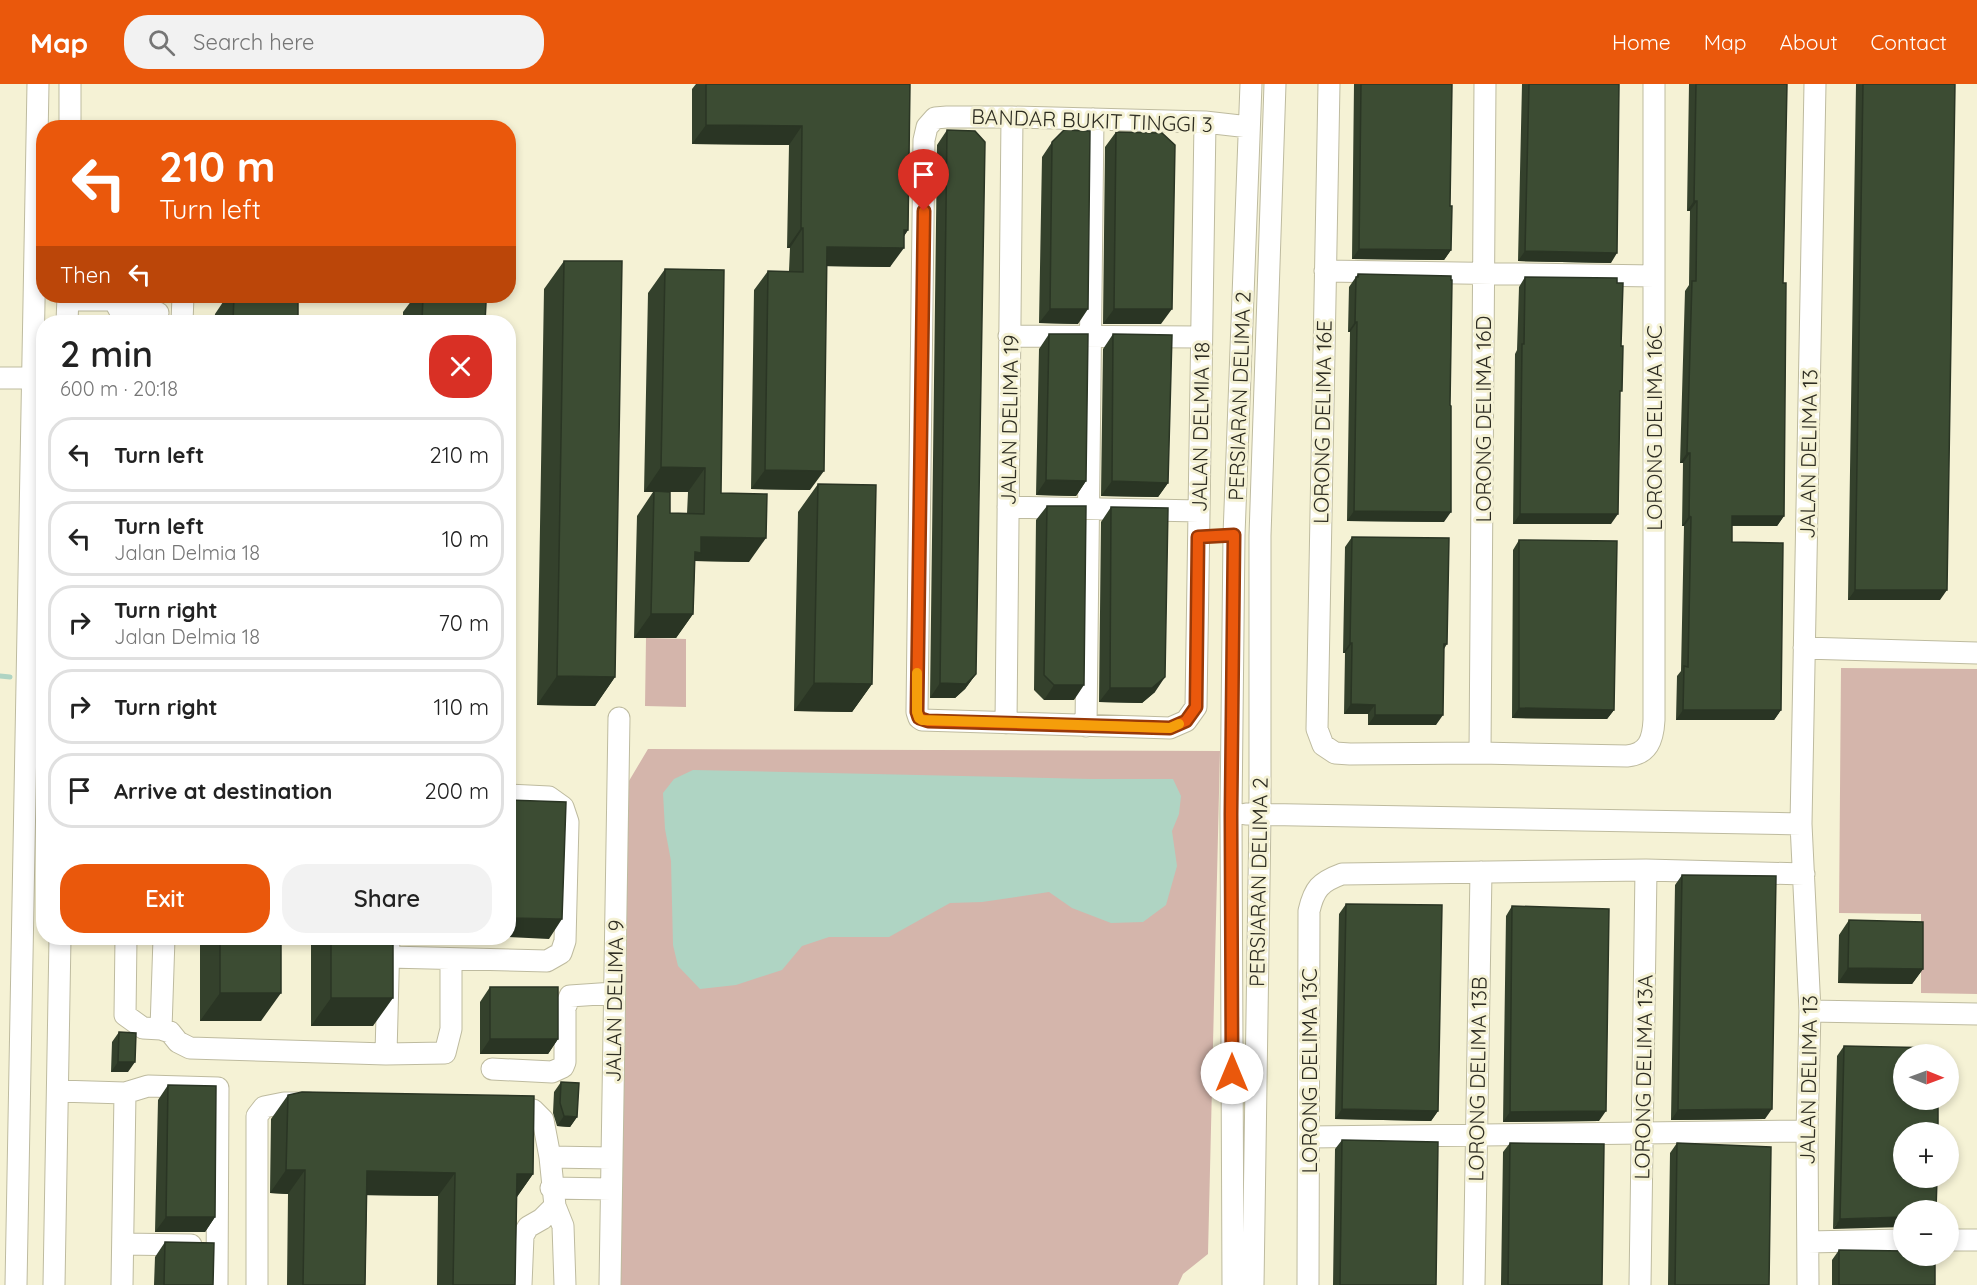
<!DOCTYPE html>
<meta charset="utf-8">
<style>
:root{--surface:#fff;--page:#f2f2f2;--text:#222;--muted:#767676;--line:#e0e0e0;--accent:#ea580c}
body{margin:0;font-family:Quicksand,sans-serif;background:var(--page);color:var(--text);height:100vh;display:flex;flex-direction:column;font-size:22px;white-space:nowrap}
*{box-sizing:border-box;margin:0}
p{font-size:20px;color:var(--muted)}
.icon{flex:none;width:33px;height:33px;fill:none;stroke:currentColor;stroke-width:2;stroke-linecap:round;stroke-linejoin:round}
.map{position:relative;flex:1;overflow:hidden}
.details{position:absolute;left:36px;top:231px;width:480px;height:630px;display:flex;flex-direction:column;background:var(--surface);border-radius:24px;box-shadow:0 3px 9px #0003}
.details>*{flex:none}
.top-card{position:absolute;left:36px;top:36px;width:480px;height:183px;border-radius:24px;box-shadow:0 3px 9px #0003;background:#ea580c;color:#fff;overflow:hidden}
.needle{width:39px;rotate:91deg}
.tools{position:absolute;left:1893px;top:960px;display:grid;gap:12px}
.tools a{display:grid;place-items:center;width:66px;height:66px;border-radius:50%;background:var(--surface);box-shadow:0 3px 9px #0003;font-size:30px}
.pin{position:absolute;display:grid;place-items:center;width:51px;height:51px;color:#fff;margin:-62px -26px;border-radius:50% 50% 50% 0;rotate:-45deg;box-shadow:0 0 6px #0007}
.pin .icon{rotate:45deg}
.me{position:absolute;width:66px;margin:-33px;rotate:0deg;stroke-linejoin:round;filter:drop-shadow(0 0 4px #0008)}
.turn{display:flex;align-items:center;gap:21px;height:126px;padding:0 24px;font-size:27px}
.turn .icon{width:78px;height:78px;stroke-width:2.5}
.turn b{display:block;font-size:42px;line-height:51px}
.then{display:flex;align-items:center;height:57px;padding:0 24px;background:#0003;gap:12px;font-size:22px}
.round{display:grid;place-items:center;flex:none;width:63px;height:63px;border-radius:24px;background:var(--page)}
.headline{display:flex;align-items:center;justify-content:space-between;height:102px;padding:0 24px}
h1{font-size:36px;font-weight:600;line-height:45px}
.button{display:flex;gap:12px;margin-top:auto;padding:12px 24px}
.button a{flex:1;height:69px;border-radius:24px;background:var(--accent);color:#fff;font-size:24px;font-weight:600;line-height:69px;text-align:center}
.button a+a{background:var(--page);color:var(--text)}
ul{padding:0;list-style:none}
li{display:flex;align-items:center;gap:18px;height:75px;margin:0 12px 9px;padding:0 12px;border:3px solid var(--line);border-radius:24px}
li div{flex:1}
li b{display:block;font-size:22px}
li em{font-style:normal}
header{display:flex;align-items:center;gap:36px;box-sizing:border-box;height:84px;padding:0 30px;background:var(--accent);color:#fff}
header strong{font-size:28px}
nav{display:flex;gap:33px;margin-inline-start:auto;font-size:21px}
.search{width:420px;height:54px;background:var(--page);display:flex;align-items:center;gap:15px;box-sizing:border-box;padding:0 21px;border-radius:24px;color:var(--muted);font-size:22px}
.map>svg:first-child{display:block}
.green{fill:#d4b5ab}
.water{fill:#afd4c3}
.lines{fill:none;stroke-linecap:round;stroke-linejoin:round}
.stream{stroke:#afd4c3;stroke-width:5}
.minor-casing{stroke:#bebb9f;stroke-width:23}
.minor{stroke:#fff;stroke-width:21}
.wall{fill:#34412c;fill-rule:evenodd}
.shaded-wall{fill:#2a3524}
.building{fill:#3c4c33;stroke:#2a3524;stroke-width:1.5}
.route-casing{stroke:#983908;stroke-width:15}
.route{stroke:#ea580c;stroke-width:10}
.slow{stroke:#f59e0b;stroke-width:10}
.labels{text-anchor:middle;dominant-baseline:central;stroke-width:6;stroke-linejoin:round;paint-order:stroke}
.street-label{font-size:21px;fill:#2e2d22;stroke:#f5f2d5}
</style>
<header>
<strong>Map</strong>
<div class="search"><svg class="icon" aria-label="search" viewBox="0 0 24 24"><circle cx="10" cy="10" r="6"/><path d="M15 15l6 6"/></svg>Search here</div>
<nav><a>Home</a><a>Map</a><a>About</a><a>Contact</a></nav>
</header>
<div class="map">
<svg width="1977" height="1201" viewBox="0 0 1977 1201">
<rect width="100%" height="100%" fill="#f5f2d5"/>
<path class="green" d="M 646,554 L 686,555 L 686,623 L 645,622 Z
M 1841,584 L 1977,585 L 1977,910 L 1921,909 L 1921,830 L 1839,829 Z
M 648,665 L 1220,667 L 1208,1170 L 1183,1190 L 1178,1201 L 615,1201 L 620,712 Z"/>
<path class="water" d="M 693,686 L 1091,695 L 1173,695 L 1181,712 L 1179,730 L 1172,747 L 1177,782 L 1166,821 L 1143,838 L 1111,839 L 1072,824 L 1049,808 L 982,818 L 950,819 L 889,853 L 829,853 L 802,862 L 782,886 L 736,901 L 700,905 L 678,882 L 673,861 L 671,777 L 665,745 L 663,709 L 674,695 Z"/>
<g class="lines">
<path class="stream" d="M 0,592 L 10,593"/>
<g class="minor-casing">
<path id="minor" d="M 1329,0 L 1317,645 L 1323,661 L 1335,669 L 1350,670 L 1480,669 L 1627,672 C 1648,670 1653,656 1654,636 L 1654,0
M 1205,38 L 1196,623 L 1186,637 L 1170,644 L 922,636 L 919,634 L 917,628 L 924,56 L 927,43 L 935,34 L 947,33 L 1012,33 L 1205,38 L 1249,43
M 70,44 L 70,0
M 1325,187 L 1654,192
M 68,216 L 114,216
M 114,216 L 121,229 L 158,229
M 67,238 L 68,212
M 182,238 L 183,212
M 1009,252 L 1201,253
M 0,294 L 32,294
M 1008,423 L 1199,427
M 1804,564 L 1977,569
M 1006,639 L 1012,33
M 1086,642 L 1093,35
M 1480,669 L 1485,0
M 1246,730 L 1801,740
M 126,854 L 125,931 L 143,944 L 161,945 L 170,948 L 178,958 L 190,964 L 386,970 L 445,969 L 451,945 L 451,875
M 389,873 L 547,877 L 561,869 L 565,857 L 568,738 L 563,723 L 549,713 L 508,711
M 1810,927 L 1977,930
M 161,945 L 164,854
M 386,970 L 389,854
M 492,985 L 552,988 L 563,983 L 565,978 L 565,924 L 570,912 L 614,909
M 58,1007 L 125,1009 L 122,1201
M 125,1009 L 148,1002 L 218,1004 L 217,1201
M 506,1023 L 533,1026 L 543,1036 L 550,1073 L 555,1122 L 563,1142 L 565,1201
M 1309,1053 L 1807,1047
M 550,1073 L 611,1074
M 551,1104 L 611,1105
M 1948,1156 L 1977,1156
M 1808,1158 L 1904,1156
M 123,1160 L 191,1161
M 16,1201 L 38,0
M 54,1201 L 60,854
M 257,1201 L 257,1032 L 264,1023 L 284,1019 L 309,1019
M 521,1201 L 523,1152 L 528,1143 L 542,1135 L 555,1122
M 610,1201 L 619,634
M 1233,1201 L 1231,730 L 1234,451 L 1251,0
M 1253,1201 L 1260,731 L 1260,452 L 1275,0
M 1308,1201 L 1309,827 C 1314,805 1320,798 1342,790 L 1646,786 L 1804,790
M 1474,1201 L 1481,788
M 1640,1201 L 1646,786
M 1808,1201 L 1807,1047 L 1810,927 L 1801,740 L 1815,0"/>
</g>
<use href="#minor" class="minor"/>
</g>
<path class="wall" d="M 696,0 L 910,0 L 908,146 L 904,152 L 890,183 L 827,182 L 810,406 L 751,405 L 754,206 L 768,187 L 789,187 L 790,164 L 787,164 L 789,61 L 692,60 L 692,5 Z
M 1354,0 L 1452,0 L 1450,122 L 1451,166 L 1444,176 L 1352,175 Z
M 1522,0 L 1619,0 L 1611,179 L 1518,177 Z
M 1689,0 L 1787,0 L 1783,199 L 1784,432 L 1777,442 L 1732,442 L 1732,458 L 1781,626 L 1774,636 L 1676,636 L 1677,592 L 1681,587 L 1684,442 L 1682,442 L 1683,379 L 1680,379 L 1685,207 L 1689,201 L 1690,127 L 1687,127 Z
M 1856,0 L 1955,0 L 1940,516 L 1848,516 Z
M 947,46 L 976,590 L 965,605 L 955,614 L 930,614 L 937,61 Z
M 1116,48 L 1161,240 L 1103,240 L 1105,63 Z
M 1052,58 L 1078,240 L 1039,239 L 1042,73 Z
M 564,177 L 615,593 L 595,622 L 537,621 L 544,205 Z
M 665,185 L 721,409 L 749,478 L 695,477 L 693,530 L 676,554 L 634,554 L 637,432 L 653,408 L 644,408 L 648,209 ZM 670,408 L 688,408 L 687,430 L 670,429 Z
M 1358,190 L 1444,438 L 1347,437 L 1350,248 L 1348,248 L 1349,203 Z
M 1525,193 L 1620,310 L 1611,440 L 1513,440 L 1515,270 L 1517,266 L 1519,203 Z
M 227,212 L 298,212 L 298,238 L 214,238 L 215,230 Z
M 415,212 L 482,212 L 485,238 L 403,238 L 403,228 Z
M 1049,250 L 1086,397 L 1076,412 L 1036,411 L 1039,265 Z
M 1113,250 L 1168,399 L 1158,413 L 1101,412 L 1103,265 Z
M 818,400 L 872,600 L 852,628 L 794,627 L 798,428 Z
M 1047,422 L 1074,616 L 1044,616 L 1034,606 L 1036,436 Z
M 1111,423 L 1155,608 L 1142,619 L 1099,618 L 1101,438 Z
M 1352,453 L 1447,560 L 1444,565 L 1436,641 L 1368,641 L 1368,630 L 1344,630 L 1345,569 L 1343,569 L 1345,463 Z
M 1519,456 L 1614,626 L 1607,635 L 1512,634 L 1513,466 Z
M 1682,791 L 1765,1035 L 1671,1036 L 1675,801 Z
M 1346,820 L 1438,1027 L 1431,1037 L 1335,1035 L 1339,830 Z
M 1512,822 L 1599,1037 L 1503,1038 L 1506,832 Z
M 1849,836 L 1923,885 L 1912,900 L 1838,899 L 1839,851 Z
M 200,854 L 281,854 L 261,937 L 200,937 Z
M 311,854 L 393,854 L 373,942 L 311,942 Z
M 490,903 L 558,955 L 548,970 L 480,970 L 480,918 Z
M 119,948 L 128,988 L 111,988 L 112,958 Z
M 1844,962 L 1938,1016 L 1833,1145 L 1837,972 Z
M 561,998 L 577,1033 L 570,1043 L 557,1042 L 553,1029 L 554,1008 Z
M 168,1001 L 215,1133 L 205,1148 L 155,1148 L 158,1016 Z
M 288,1011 L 533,1090 L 517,1113 L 515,1201 L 437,1201 L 438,1112 L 367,1111 L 365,1201 L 287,1201 L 288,1110 L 270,1109 L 271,1035 Z
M 1342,1056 L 1436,1201 L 1333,1201 L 1335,1065 Z
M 1510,1059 L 1602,1201 L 1501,1201 L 1503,1068 Z
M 1677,1059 L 1769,1201 L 1668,1201 L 1670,1069 Z
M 165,1158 L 213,1201 L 154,1201 L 155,1173 Z
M 1839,1166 L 1935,1201 L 1832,1201 L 1832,1176 Z"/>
<path class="shaded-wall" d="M 706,41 L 802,42 L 789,61 L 692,60 Z
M 1694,117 L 1697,117 L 1690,127 L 1687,127 Z
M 801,144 L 803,144 L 790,164 L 787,164 Z
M 904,146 L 908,146 L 896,164 L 904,164 L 890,183 L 813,182 L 827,163 Z
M 1359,165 L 1451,166 L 1444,176 L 1352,175 Z
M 1525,167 L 1617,169 L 1611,179 L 1518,177 Z
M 1050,225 L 1088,225 L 1078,240 L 1039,239 Z
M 1114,225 L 1172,225 L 1161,240 L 1103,240 Z
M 1355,238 L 1357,238 L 1350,248 L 1348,248 Z
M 1687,369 L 1690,369 L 1683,379 L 1680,379 Z
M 661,383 L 705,384 L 688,408 L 644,408 Z
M 765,386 L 824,387 L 810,406 L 751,405 Z
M 1046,396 L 1086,397 L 1076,412 L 1036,411 Z
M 1112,397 L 1168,399 L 1158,413 L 1101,412 Z
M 1354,427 L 1451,428 L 1444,438 L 1347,437 Z
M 1520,430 L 1618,430 L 1611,440 L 1513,440 Z
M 1689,432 L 1691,433 L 1684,442 L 1682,442 Z
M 1732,432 L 1784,432 L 1777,442 L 1725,441 Z
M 701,453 L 766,454 L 749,478 L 695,477 L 684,493 Z
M 1855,506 L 1947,506 L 1940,516 L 1848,516 Z
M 651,530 L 693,530 L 676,554 L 634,554 Z
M 1350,559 L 1352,559 L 1345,569 L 1343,569 Z
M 976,590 L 965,605 L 955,614 L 930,614 L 940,599 Z
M 557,592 L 615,593 L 595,622 L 537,621 Z
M 1165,593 L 1155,608 L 1142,619 L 1099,618 L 1110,604 Z
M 814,599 L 872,600 L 852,628 L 794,627 Z
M 1054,601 L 1084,601 L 1074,616 L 1044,616 Z
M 1351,620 L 1375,621 L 1368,630 L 1344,630 Z
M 1519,624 L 1614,626 L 1607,635 L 1512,634 Z
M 1683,626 L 1781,626 L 1774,636 L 1676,636 Z
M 1375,631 L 1443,631 L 1436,641 L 1368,641 Z
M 508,834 L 562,835 L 549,855 L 508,853 Z
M 1848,884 L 1923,885 L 1912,900 L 1838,899 Z
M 220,909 L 281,909 L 261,937 L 200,937 Z
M 331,914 L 393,914 L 373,942 L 311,942 Z
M 490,955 L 558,955 L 548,970 L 480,970 Z
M 118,978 L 135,978 L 128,988 L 111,988 Z
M 1342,1025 L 1438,1027 L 1431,1037 L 1335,1035 Z
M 1772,1025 L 1765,1035 L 1671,1036 L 1678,1026 Z
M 1606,1027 L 1599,1037 L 1503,1038 L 1510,1028 Z
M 564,1032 L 577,1033 L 570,1043 L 557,1042 Z
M 286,1086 L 305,1086 L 288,1110 L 270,1109 Z
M 367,1087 L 455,1089 L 438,1112 L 350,1111 Z
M 517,1090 L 533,1090 L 516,1114 Z
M 166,1133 L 215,1133 L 205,1148 L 155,1148 Z
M 1904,1133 L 1904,1143 L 1833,1145 L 1840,1135 Z"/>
<path class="building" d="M 706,0 L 910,0 L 908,146 L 904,146 L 904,164 L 827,163 L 824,387 L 765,386 L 768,187 L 803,188 L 803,144 L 801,144 L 802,42 L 706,41 Z
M 1361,0 L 1452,0 L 1450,122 L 1452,122 L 1451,166 L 1359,165 Z
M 1529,0 L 1619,0 L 1617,169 L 1525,167 Z
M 1696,0 L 1787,0 L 1783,199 L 1786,199 L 1784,432 L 1732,432 L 1732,458 L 1783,459 L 1781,626 L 1683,626 L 1684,582 L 1688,583 L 1691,433 L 1689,432 L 1690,369 L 1687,369 L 1692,197 L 1696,197 L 1697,117 L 1694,117 Z
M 1863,0 L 1955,0 L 1947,506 L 1855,506 Z
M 947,46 L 975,47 L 985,58 L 976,590 L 966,600 L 940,599 Z
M 1064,46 L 1090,47 L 1088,225 L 1050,225 L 1052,58 Z
M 1116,48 L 1162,49 L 1175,61 L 1172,225 L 1114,225 Z
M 564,177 L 622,177 L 615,593 L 557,592 Z
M 665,185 L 724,186 L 721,409 L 767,410 L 766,454 L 701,453 L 701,469 L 695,468 L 693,530 L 651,530 L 654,407 L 670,408 L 670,429 L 704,430 L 705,384 L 661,383 Z
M 1358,190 L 1451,192 L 1451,196 L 1452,196 L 1450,321 L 1451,322 L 1451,428 L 1354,427 L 1357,238 L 1355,238 L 1356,193 L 1358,193 Z
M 1525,193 L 1617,194 L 1617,199 L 1623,199 L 1621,262 L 1623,262 L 1622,307 L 1620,307 L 1618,430 L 1520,430 L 1522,260 L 1524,260 Z
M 234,212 L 298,212 L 298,238 L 233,238 Z
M 423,212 L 482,212 L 486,219 L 485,238 L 422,238 Z
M 1049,250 L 1088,250 L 1086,397 L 1046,396 Z
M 1113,250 L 1172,251 L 1168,399 L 1112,397 Z
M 818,400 L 876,401 L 872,600 L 814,599 Z
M 1047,422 L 1086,422 L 1084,601 L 1054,601 L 1044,591 Z
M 1111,423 L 1168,424 L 1165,593 L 1152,604 L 1110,604 Z
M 1352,453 L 1449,454 L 1447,560 L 1444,560 L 1443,631 L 1375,631 L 1375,621 L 1351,620 L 1352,559 L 1350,559 Z
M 1519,456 L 1617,457 L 1614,626 L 1519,624 Z
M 508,716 L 566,718 L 562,835 L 508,834 Z
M 1682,791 L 1776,792 L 1772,1025 L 1678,1026 Z
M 1346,820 L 1442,821 L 1438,1027 L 1342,1025 Z
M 1512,822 L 1609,825 L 1606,1027 L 1510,1028 Z
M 1849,836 L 1923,838 L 1923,885 L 1848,884 Z
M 220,854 L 281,854 L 281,909 L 220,909 Z
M 331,854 L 393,854 L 393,914 L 331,914 Z
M 490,903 L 558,903 L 558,955 L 490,955 Z
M 119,948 L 136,949 L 135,978 L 118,978 Z
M 1844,962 L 1939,964 L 1939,970 L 1904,970 L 1904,1016 L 1938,1016 L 1938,1048 L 1904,1048 L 1904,1094 L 1937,1094 L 1936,1126 L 1904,1126 L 1904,1133 L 1840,1135 Z
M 561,998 L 579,999 L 577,1033 L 564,1032 L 560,1019 Z
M 168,1001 L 216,1002 L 215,1133 L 166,1133 Z
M 302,1008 L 534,1012 L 533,1090 L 517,1090 L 515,1201 L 453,1201 L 455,1089 L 367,1087 L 365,1201 L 303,1201 L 305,1086 L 286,1086 L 288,1011 Z
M 1342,1056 L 1438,1058 L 1436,1201 L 1340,1201 Z
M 1510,1059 L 1604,1060 L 1602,1201 L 1508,1201 Z
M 1677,1059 L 1771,1063 L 1769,1201 L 1675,1201 Z
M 165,1158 L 214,1159 L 213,1201 L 164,1201 Z
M 1839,1166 L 1904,1167 L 1904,1172 L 1935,1172 L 1935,1201 L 1839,1201 Z"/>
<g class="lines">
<g class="route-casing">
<path id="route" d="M 924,127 L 917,628 L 919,634 L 928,637 L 1170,644 L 1186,637 L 1196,623 L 1198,453 L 1234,451 L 1231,730 L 1232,989"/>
</g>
<use href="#route" class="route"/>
<path class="slow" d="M 917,589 L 917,628 L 919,634 L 922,636 L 1170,644 L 1179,640"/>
</g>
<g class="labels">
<g class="street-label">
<text transform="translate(1092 36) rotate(2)">BANDAR BUKIT TINGGI 3</text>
<text transform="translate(1239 312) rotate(-88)">PERSIARAN DELIMA 2</text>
<text transform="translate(1483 335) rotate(-90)">LORONG DELIMA 16D</text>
<text transform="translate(1009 336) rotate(-89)">JALAN DELIMA 19</text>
<text transform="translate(1322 338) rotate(-89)">LORONG DELIMA 16E</text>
<text transform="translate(1200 343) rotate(-89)">JALAN DELMIA 18</text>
<text transform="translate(1654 344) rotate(-90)">LORONG DELIMA 16C</text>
<text transform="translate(1808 370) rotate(-89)">JALAN DELIMA 13</text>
<text transform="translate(1258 798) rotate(-89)">PERSIARAN DELIMA 2</text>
<text transform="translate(614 917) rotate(-89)">JALAN DELIMA 9</text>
<text transform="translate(1309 987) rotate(-90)">LORONG DELIMA 13C</text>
<text transform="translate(1643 993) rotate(-89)">LORONG DELIMA 13A</text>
<text transform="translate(1477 995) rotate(-89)">LORONG DELIMA 13B</text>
<text transform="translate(1808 996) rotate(-89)">JALAN DELIMA 13</text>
</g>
</g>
</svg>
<div class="tools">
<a><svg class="needle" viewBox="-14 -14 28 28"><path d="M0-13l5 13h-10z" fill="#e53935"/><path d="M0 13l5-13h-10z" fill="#767676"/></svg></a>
<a>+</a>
<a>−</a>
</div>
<div class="pin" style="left:924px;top:127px;background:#d93025"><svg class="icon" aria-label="arrive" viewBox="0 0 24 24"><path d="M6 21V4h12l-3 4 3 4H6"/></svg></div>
<svg class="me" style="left:1232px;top:989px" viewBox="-20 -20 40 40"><circle r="19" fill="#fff"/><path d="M0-13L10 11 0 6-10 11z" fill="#ea580c"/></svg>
<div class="top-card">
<div class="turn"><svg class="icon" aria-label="left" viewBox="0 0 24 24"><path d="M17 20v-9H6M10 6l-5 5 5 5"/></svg><div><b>210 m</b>Turn left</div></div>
<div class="then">Then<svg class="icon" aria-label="left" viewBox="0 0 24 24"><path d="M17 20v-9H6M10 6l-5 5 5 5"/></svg></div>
</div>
<section class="details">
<div class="headline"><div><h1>2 min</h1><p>600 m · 20:18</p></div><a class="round" style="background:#d93025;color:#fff"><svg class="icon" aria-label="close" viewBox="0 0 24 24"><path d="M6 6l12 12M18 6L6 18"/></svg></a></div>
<ul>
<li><svg class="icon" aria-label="left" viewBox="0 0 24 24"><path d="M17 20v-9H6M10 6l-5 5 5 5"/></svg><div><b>Turn left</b></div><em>210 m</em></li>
<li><svg class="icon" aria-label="left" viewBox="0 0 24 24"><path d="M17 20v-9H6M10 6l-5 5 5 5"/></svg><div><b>Turn left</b><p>Jalan Delmia 18</p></div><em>10 m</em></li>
<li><svg class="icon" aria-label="right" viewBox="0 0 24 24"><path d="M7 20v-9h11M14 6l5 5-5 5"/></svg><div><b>Turn right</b><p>Jalan Delmia 18</p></div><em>70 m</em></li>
<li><svg class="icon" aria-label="right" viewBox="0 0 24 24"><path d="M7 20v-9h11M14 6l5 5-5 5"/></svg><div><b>Turn right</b></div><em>110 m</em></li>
<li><svg class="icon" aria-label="arrive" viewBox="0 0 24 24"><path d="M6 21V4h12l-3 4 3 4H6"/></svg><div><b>Arrive at destination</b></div><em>200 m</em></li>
</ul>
<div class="button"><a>Exit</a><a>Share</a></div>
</section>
</div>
